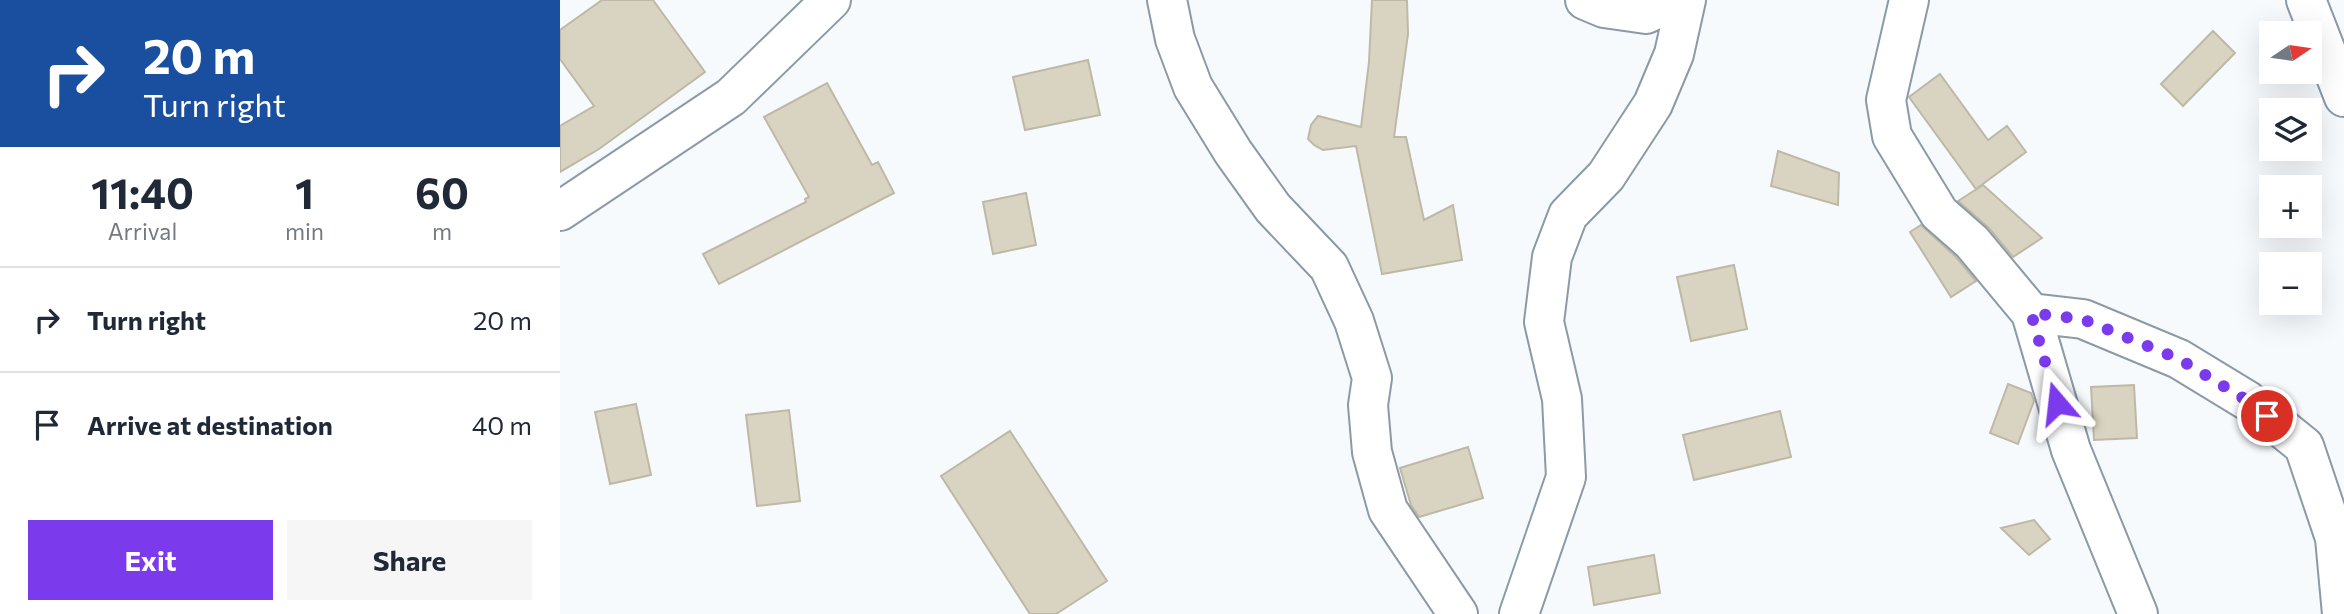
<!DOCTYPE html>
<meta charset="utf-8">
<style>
:root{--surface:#fff;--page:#f6f6f7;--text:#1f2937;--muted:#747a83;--line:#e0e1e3;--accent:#7c3aed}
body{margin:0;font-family:Commissioner,sans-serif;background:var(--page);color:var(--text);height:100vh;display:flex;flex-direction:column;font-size:26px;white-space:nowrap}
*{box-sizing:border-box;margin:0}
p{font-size:23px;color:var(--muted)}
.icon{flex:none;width:38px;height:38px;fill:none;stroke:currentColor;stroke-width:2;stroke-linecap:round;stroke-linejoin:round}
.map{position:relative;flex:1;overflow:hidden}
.side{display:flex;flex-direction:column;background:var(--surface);width:560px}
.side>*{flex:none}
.top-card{background:#1a4fa0;color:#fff;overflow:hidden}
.needle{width:46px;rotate:77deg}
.buttons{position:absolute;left:1699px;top:21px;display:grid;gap:14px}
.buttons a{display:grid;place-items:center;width:63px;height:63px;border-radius:0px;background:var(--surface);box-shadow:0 7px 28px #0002;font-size:35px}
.pin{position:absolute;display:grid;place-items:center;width:60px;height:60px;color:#fff;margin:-30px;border:4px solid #fff;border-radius:50%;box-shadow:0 2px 7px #0007}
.me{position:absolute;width:77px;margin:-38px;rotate:343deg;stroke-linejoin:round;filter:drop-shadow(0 0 5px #0008)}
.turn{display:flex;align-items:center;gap:24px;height:147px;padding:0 28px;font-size:32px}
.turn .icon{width:91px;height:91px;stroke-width:2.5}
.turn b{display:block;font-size:49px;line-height:60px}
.eta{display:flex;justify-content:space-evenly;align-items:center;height:119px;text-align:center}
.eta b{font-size:42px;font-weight:700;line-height:49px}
.action{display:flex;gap:14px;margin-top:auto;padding:14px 28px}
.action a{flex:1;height:80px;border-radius:0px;background:var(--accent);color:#fff;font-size:28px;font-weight:700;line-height:80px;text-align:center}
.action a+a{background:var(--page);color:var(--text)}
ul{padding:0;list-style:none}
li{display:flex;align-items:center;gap:21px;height:105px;padding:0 28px;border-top:2px solid var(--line)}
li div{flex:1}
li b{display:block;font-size:26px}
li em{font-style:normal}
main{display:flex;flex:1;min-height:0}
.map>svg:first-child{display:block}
.building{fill:#d9d4c1;stroke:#beb8a6;stroke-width:2}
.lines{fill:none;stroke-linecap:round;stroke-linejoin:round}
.minor-casing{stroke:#8b9aa7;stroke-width:42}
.minor{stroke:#fff;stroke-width:38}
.route{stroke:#7c3aed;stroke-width:12;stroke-dasharray:0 21.6}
</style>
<main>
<section class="side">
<div class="top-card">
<div class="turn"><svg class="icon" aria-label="right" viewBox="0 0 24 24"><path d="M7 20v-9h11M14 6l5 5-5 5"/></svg><div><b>20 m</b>Turn right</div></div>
</div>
<div class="eta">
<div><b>11:40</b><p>Arrival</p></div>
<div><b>1</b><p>min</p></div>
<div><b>60</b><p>m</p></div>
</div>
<ul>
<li><svg class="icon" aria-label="right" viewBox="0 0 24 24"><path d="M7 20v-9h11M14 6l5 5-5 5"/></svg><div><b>Turn right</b></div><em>20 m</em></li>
<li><svg class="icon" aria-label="arrive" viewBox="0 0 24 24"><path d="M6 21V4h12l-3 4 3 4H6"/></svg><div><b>Arrive at destination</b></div><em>40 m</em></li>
</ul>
<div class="action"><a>Exit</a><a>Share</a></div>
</section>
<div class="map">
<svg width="1784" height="614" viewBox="0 0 1784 614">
<rect width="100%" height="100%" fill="#f7fafd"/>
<path class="building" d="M 42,0 L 93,0 L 145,72 L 39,149 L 0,172 L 0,126 L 34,106 L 0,59 L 0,30 Z
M 812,0 L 847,0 L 848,34 L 834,137 L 846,137 L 864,220 L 893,205 L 902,260 L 822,274 L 796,146 L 763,150 L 754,145 L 748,139 L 751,125 L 758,116 L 801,127 L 809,62 Z
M 1653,31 L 1675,53 L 1623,106 L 1601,84 Z
M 528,60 L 540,115 L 465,130 L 453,77 Z
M 1380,74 L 1428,140 L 1447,126 L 1466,152 L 1416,189 L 1349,97 Z
M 267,83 L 312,165 L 318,162 L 334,193 L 159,284 L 143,254 L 246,202 L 245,199 L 249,197 L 204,117 Z
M 1218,151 L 1279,173 L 1278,205 L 1211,186 Z
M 1423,185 L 1482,238 L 1453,257 L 1429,228 L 1398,201 Z
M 466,193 L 476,245 L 433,254 L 423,202 Z
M 1361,225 L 1396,257 L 1416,281 L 1391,297 L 1350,232 Z
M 1174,265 L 1187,329 L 1131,341 L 1117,277 Z
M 1448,384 L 1471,393 L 1474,401 L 1458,444 L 1430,433 Z
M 1574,385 L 1577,438 L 1534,440 L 1531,387 Z
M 76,404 L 91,475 L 50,484 L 35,412 Z
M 229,410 L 240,501 L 197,506 L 186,415 Z
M 1220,411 L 1231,457 L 1134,480 L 1123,435 Z
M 450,431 L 547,581 L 496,614 L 470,614 L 381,476 Z
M 908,447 L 923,498 L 859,517 L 851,505 L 840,468 Z
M 1474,520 L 1490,539 L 1469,555 L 1441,528 Z
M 1094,555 L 1100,593 L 1034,605 L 1028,567 Z"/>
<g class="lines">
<g class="minor-casing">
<path id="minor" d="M 607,0 L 615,39 L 633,87 L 673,152 L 713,208 L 769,267 L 794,321 L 812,378 L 808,405 L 812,452 L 828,510 L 898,614
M 1025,0 L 1044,8 L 1086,14 L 1115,0
M 1349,0 L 1326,100 L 1332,136 L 1379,213 L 1412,242 L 1471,313 L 1511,450 L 1578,614
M 1746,0 L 1784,97
M 0,211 L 171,97 L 271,0
M 1471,313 L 1523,319 L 1619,359 L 1688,401 L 1744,446 L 1775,538 L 1782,614
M 959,614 L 1006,477 L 1002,399 L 984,322 L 992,257 L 1008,215 L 1046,176 L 1093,104 L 1114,54 L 1126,0"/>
</g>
<use href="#minor" class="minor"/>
</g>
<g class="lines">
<path class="route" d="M 1497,403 L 1471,313 L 1522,319 L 1619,359 L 1688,401 L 1707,416"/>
</g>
</svg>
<div class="buttons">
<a><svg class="needle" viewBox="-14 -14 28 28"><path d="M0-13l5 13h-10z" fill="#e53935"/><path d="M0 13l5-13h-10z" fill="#747a83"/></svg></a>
<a><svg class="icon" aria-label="layers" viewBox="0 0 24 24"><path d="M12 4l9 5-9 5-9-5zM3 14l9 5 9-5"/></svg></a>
<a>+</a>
<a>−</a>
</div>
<div class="pin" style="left:1707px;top:416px;background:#d93025"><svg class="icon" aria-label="arrive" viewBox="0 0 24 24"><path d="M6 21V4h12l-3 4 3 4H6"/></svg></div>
<svg class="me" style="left:1497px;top:403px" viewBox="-20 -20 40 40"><path d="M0-17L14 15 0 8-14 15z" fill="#7c3aed" stroke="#fff" stroke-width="4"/></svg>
</div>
</main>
